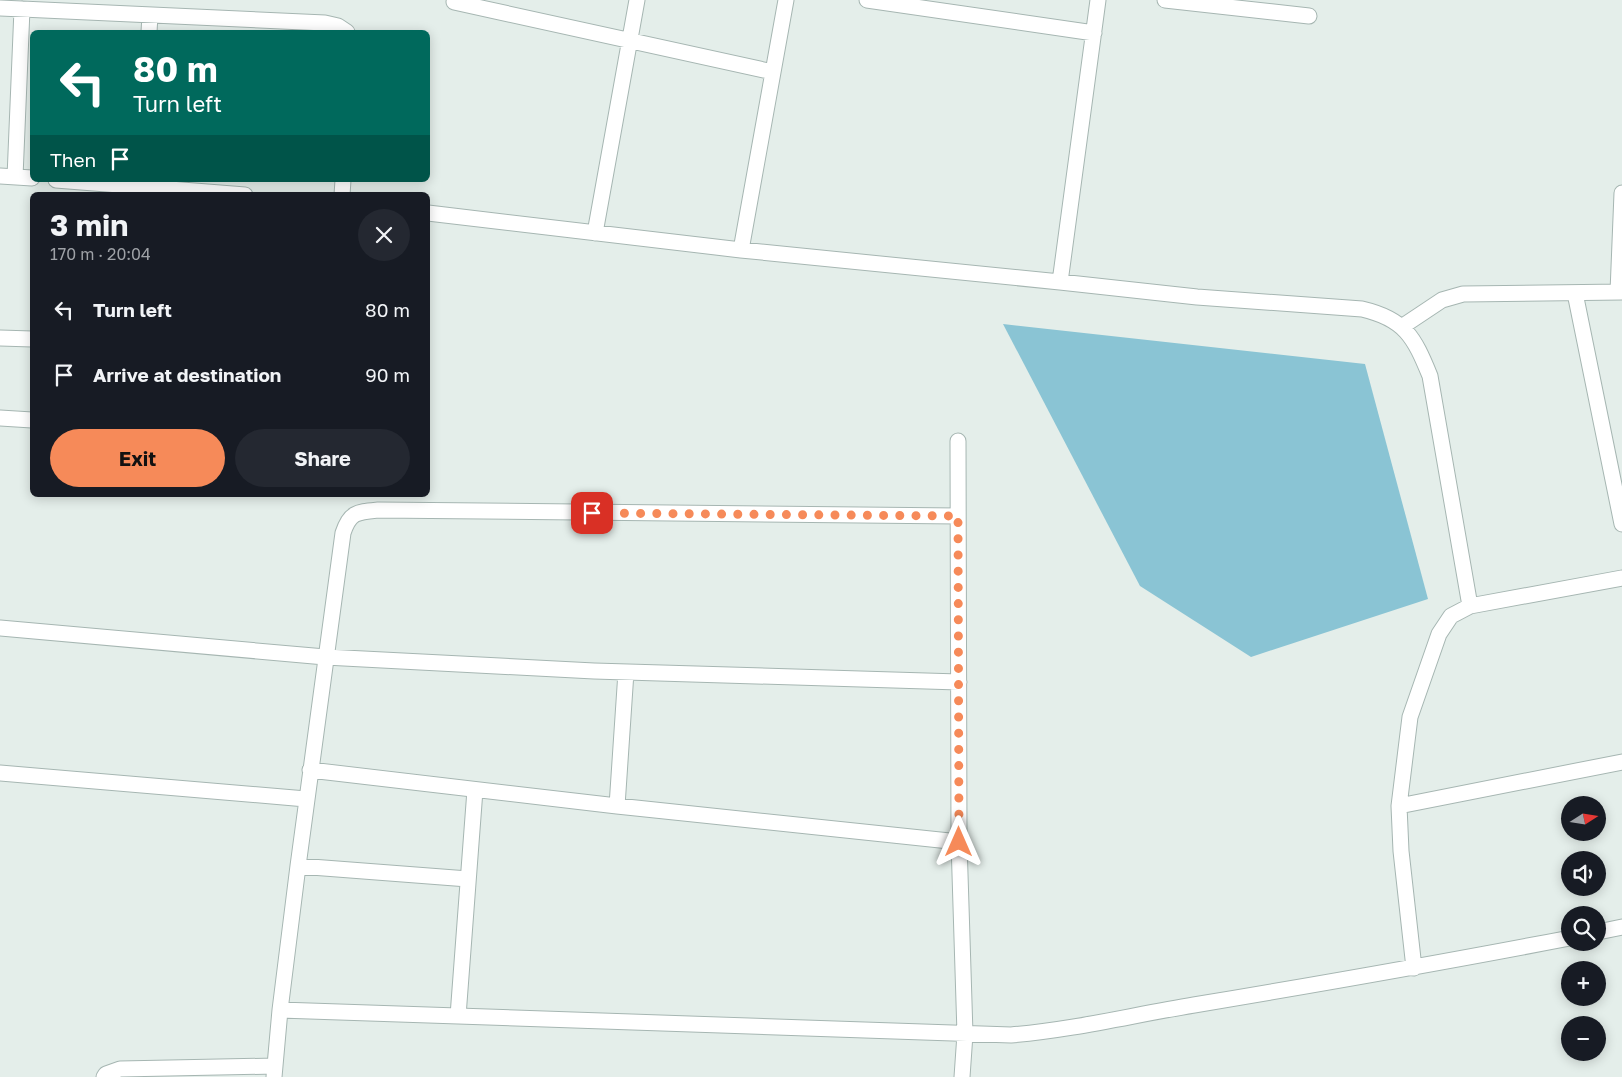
<!DOCTYPE html>
<meta charset="utf-8">
<style>
:root{--surface:#171b24;--page:#242831;--text:#f1f3f6;--muted:#9ea1a6;--accent:#f68a59}
body{margin:0;font-family:"Golos Text",sans-serif;background:var(--page);color:var(--text);height:100vh;display:flex;flex-direction:column;font-size:19px;white-space:nowrap}
*{box-sizing:border-box;margin:0}
p{font-size:16px;color:var(--muted)}
.icon{flex:none;width:28px;height:28px;fill:none;stroke:currentColor;stroke-width:2;stroke-linecap:round;stroke-linejoin:round}
.map{position:relative;flex:1;overflow:hidden}
.sheet{position:absolute;left:30px;top:192px;width:400px;height:305px;display:flex;flex-direction:column;background:var(--surface);border-radius:8px;box-shadow:0 2px 12px #0003}
.sheet>*{flex:none}
.guide{position:absolute;left:30px;top:30px;width:400px;height:152px;border-radius:8px;box-shadow:0 2px 12px #0003;background:#00695c;color:#fff;overflow:hidden}
.needle{width:32px;rotate:78deg}
.controls{position:absolute;left:1561px;top:796px;display:grid;gap:10px}
.controls a{display:grid;place-items:center;width:45px;height:45px;border-radius:50%;background:var(--surface);box-shadow:0 2px 12px #0003;font-size:25px}
.pin{position:absolute;display:grid;place-items:center;width:42px;height:42px;color:#fff;margin:-21px;border-radius:10px;box-shadow:0 2px 8px #0006}
.me{position:absolute;width:55px;margin:-28px;rotate:0deg;stroke-linejoin:round;filter:drop-shadow(0 0 4px #0008)}
.turn{display:flex;align-items:center;gap:18px;height:105px;padding:0 20px;font-size:22px}
.turn .icon{width:65px;height:65px;stroke-width:2.5}
.turn b{display:block;font-size:35px;line-height:42px}
.then{display:flex;align-items:center;height:48px;padding:0 20px;background:#0003;gap:10px;font-size:19px}
.round{display:grid;place-items:center;flex:none;width:52px;height:52px;border-radius:26px;background:var(--page)}
.summary{display:flex;align-items:center;justify-content:space-between;height:85px;padding:0 20px}
h1{font-size:30px;font-weight:700;line-height:38px}
.cta{display:flex;gap:10px;margin-top:auto;padding:10px 20px}
.cta a{flex:1;height:58px;border-radius:30px;background:var(--accent);color:#111;font-size:20px;font-weight:700;line-height:58px;text-align:center}
.cta a+a{background:var(--page);color:var(--text)}
ul{padding:0;list-style:none}
li{display:flex;align-items:center;gap:15px;height:65px;padding:0 20px}
li div{flex:1}
li b{display:block;font-size:19px}
li em{font-style:normal}
.map>svg:first-child{display:block}
.water{fill:#8ac4d4}
.lines{fill:none;stroke-linecap:round;stroke-linejoin:round}
.street-casing{stroke:#a6b6b2;stroke-width:17}
.street{stroke:#fff;stroke-width:15}
.route{stroke:#f68a59;stroke-width:9;stroke-dasharray:0 16.2}
</style>
<div class="map">
<svg width="1622" height="1077" viewBox="0 0 1622 1077">
<rect width="100%" height="100%" fill="#e4eeea"/>
<path class="water" d="M 1003,324 L 1365,364 L 1428,599 L 1251,657 L 1140,586 Z"/>
<g class="lines">
<g class="street-casing">
<path id="street" d="M 867,0 L 1094,33
M 1165,0 L 1309,16
M 454,2 L 773,72
M 0,8 L 325,23 L 338,26 L 347,32
M 149,32 L 150,15
M 0,176 L 32,178
M 15,177 L 22,9
M 56,180 L 245,195
M 342,195 L 343,180
M 428,213 L 741,250 L 1060,282 L 1197,297 L 1362,309 C 1405,319 1414,337 1430,376 L 1470,606
M 595,233 L 637,0
M 741,250 L 786,0
M 1060,282 L 1098,0
M 1618,292 L 1622,193
M 1575,293 L 1622,524
M 1403,326 L 1442,300 L 1463,294 L 1622,292
M 0,338 L 32,339
M 0,418 L 32,420
M 958,441 L 959,842 L 965,1034 L 962,1077
M 0,628 L 325,657 L 594,671 L 959,682
M 310,770 L 617,806 L 959,842
M 0,773 L 306,799
M 617,806 L 626,672
M 1399,806 L 1622,762
M 298,866 L 468,879
M 1598,932 L 1622,927
M 1414,968 L 1401,851 L 1399,806 L 1410,717 L 1439,634 L 1451,616 L 1470,606 L 1622,578
M 280,1010 L 1011,1035 C 1073,1030 1133,1015 1194,1005 C 1320,984 1445,962 1570,938
M 458,1016 L 475,790
M 104,1077 L 106,1074 L 120,1069 L 275,1066
M 274,1077 L 280,1010 L 298,866 L 343,533 C 350,512 357,512 378,510 L 958,516"/>
</g>
<use href="#street" class="street"/>
</g>
<g class="lines">
<path class="route" d="M 592,513 L 958,516 L 959,842"/>
</g>
</svg>
<div class="controls">
<a><svg class="needle" viewBox="-14 -14 28 28"><path d="M0-13l5 13h-10z" fill="#e53935"/><path d="M0 13l5-13h-10z" fill="#9ea1a6"/></svg></a>
<a><svg class="icon" aria-label="sound" viewBox="0 0 24 24"><path d="M4 9h4l5-4v14l-5-4H4zM17 9q2 3 0 6"/></svg></a>
<a><svg class="icon" aria-label="search" viewBox="0 0 24 24"><circle cx="10" cy="10" r="6"/><path d="M15 15l6 6"/></svg></a>
<a>+</a>
<a>−</a>
</div>
<div class="pin" style="left:592px;top:513px;background:#d93025"><svg class="icon" aria-label="arrive" viewBox="0 0 24 24"><path d="M6 21V4h12l-3 4 3 4H6"/></svg></div>
<svg class="me" style="left:959px;top:842px" viewBox="-20 -20 40 40"><path d="M0-17L14 15 0 8-14 15z" fill="#f68a59" stroke="#fff" stroke-width="4"/></svg>
<div class="guide">
<div class="turn"><svg class="icon" aria-label="left" viewBox="0 0 24 24"><path d="M17 20v-9H6M10 6l-5 5 5 5"/></svg><div><b>80 m</b>Turn left</div></div>
<div class="then">Then<svg class="icon" aria-label="arrive" viewBox="0 0 24 24"><path d="M6 21V4h12l-3 4 3 4H6"/></svg></div>
</div>
<section class="sheet">
<div class="summary"><div><h1>3 min</h1><p>170 m · 20:04</p></div><a class="round"><svg class="icon" aria-label="close" viewBox="0 0 24 24"><path d="M6 6l12 12M18 6L6 18"/></svg></a></div>
<ul>
<li><svg class="icon" aria-label="left" viewBox="0 0 24 24"><path d="M17 20v-9H6M10 6l-5 5 5 5"/></svg><div><b>Turn left</b></div><em>80 m</em></li>
<li><svg class="icon" aria-label="arrive" viewBox="0 0 24 24"><path d="M6 21V4h12l-3 4 3 4H6"/></svg><div><b>Arrive at destination</b></div><em>90 m</em></li>
</ul>
<div class="cta"><a>Exit</a><a>Share</a></div>
</section>
</div>
